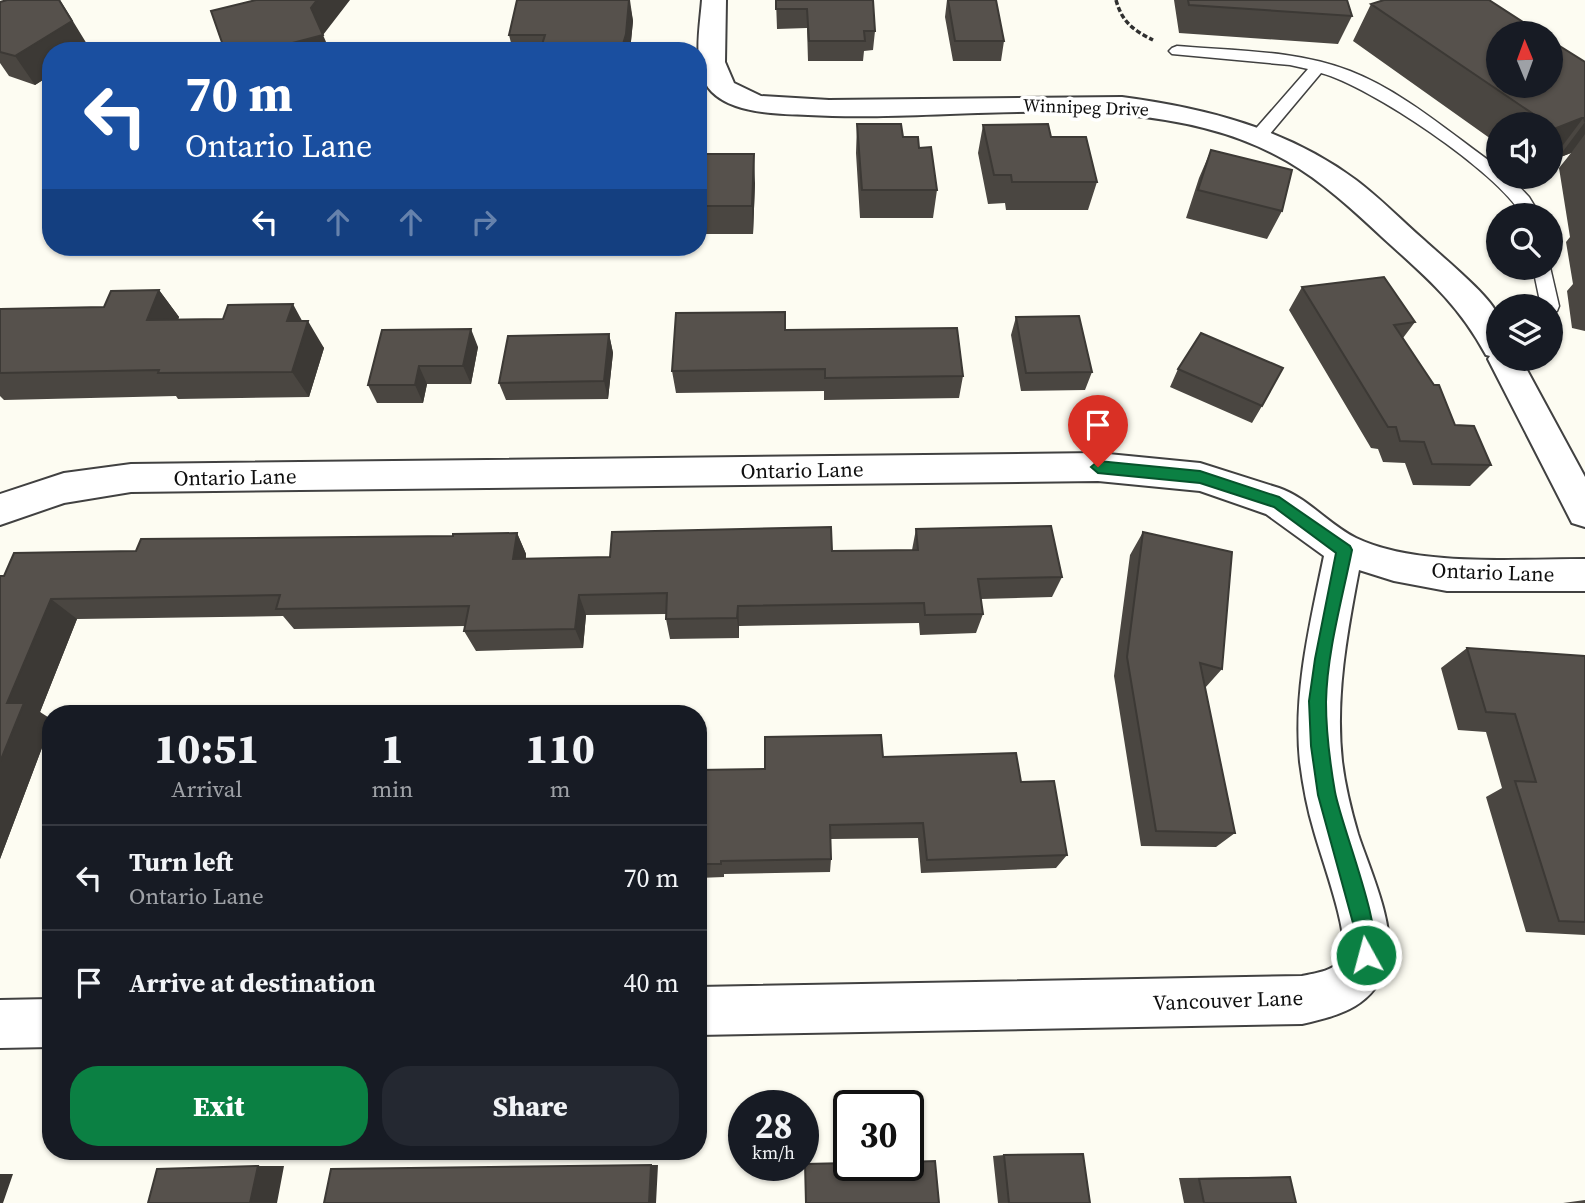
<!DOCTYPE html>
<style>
:root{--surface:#171b24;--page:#242831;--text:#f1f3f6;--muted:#9ea1a6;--line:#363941;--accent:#0b8043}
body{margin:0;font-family:"Source Serif 4",serif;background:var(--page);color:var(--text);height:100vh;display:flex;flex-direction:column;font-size:26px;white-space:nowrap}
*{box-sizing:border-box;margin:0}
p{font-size:23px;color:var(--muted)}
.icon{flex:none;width:38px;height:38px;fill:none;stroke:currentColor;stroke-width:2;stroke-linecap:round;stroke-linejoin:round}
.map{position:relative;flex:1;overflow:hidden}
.side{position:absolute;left:42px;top:705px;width:665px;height:455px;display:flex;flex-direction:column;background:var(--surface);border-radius:28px;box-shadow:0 2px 5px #0004}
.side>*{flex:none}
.hud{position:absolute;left:42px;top:42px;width:665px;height:214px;border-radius:28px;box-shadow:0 2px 5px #0004;background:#1a4fa0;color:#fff;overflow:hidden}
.needle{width:46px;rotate:359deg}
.fabs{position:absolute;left:1486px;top:21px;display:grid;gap:14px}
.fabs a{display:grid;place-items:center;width:77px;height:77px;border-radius:50%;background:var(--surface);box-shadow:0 2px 5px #0004;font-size:35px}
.speed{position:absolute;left:728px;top:1090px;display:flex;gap:14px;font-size:35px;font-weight:700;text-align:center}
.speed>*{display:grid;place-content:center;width:91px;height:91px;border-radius:50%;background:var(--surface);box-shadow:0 2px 5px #0004;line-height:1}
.speed small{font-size:18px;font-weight:400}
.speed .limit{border:4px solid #111;border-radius:10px;background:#fff;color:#111}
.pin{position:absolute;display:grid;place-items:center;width:60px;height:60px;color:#fff;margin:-72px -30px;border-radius:50% 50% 50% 0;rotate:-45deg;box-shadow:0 0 7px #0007}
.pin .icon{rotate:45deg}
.me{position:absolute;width:77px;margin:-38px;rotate:353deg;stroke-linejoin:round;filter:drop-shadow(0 0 5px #0008)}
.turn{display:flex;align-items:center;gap:24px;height:147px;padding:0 28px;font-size:32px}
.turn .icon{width:91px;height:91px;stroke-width:2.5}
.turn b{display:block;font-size:49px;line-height:60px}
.lanes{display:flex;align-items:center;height:66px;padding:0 28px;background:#0003;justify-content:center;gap:35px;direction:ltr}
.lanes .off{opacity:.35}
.eta{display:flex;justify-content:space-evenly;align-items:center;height:119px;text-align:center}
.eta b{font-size:42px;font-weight:800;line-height:49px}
.action{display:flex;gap:14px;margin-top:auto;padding:14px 28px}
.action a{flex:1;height:80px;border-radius:28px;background:var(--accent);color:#fff;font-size:28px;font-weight:800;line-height:80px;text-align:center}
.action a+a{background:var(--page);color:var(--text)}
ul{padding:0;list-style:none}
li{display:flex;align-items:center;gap:21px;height:105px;padding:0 28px;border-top:2px solid var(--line)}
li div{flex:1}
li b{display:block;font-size:26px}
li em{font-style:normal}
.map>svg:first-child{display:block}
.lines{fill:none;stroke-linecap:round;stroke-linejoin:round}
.service-casing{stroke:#414141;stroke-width:3}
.minor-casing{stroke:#414141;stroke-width:4}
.path{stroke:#303030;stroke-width:3.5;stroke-dasharray:5 2.5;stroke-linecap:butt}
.service{fill:#fff;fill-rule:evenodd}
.minor{fill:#fff;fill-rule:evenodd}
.wall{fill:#4a4641}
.shaded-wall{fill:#3c3935}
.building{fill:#56514c;stroke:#3c3935;stroke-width:2}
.route{fill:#0b8043;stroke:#07532c;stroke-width:2}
.labels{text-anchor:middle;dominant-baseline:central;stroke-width:7;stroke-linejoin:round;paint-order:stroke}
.far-street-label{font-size:18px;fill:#0e0e0e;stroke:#fff}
.street-label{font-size:21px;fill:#0e0e0e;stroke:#fff}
</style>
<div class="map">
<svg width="1585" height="1203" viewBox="0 0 1585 1203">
<rect width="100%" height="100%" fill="#fdfcf2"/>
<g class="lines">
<g class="service-casing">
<path id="service" d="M 1177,46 C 1235,51 1297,50 1350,71 C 1404,92 1451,134 1498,167 L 1498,177 L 1510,177 L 1529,197 L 1540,215 L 1522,215 C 1498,172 1370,86 1321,73 L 1264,141 L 1252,141 L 1250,137 L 1252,133 L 1308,69 L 1290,65 L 1172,54 L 1169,51 L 1172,48 Z
M 1550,267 L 1559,306 L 1557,311 L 1550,313 L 1550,306 L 1541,306 L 1533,268 Z"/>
</g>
<g class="minor-casing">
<path id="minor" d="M 702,0 L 726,0 L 725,62 L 734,83 L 761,96 L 829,100 L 1122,97 C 1206,108 1287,129 1356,180 C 1380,198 1401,220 1424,240 C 1440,255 1492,297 1498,316 C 1502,328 1498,346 1498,359 L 1521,359 L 1585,477 L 1585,527 L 1572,523 L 1488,359 L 1490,356 L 1486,355 C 1457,302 1426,277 1382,237 C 1352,209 1323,182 1287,161 C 1151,82 959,124 808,115 C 780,114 734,114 712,92 C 691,70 700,28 702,0 Z
M 1098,453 L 1200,463 L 1279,488 C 1308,498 1328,524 1356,538 C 1416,567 1518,559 1585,559 L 1585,591 L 1447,591 L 1394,581 L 1359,570 C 1347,633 1335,697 1342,761 C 1345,786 1351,810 1358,834 C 1369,868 1397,928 1387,963 C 1375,1006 1341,1015 1302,1024 L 698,1035 L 698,987 L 1302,976 C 1315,973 1338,971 1343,955 C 1349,932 1321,857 1314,831 C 1307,808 1303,785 1300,762 C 1293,693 1310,624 1324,556 L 1266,514 L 1200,491 L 1098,481 L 131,492 L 64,503 L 0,525 L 0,494 L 64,473 L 131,464 Z
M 51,999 L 51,1047 L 0,1048 L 0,1000 Z"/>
</g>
<path class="path" d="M 1116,0 C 1122,22 1133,30 1153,40"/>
<use href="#service" class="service"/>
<use href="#minor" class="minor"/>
</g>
<path class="wall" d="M 517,0 L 630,0 L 633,21 L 630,51 L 513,51 L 509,35 Z
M 776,0 L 873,0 L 875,31 L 873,50 L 864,51 L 863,61 L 808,61 L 807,28 L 777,29 Z
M 947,0 L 996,0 L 1004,41 L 1001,61 L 953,61 L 945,17 Z
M 1174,0 L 1347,0 L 1352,16 L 1338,44 L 1179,33 Z
M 0,2 L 90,49 L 35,85 L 9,76 L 0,63 Z
M 1371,4 L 1585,62 L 1585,331 L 1572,328 L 1567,291 L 1573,284 L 1566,242 L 1570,237 L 1559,168 L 1571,153 L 1558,158 L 1557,153 L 1550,156 L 1550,124 L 1498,124 L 1498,144 L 1353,41 Z
M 857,124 L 903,137 L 919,148 L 937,190 L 933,218 L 860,218 L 856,153 Z
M 983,125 L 1051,137 L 1097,182 L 1088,210 L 1006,210 L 1005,203 L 988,204 L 978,153 Z
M 1211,150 L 1282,211 L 1267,239 L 1186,218 L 1199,178 Z
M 698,154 L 755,183 L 753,234 L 698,234 Z
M 1302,287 L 1415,322 L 1403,338 L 1455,425 L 1491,465 L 1470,486 L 1413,485 L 1405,463 L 1383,462 L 1378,449 L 1371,448 L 1289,310 Z
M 159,290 L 179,317 L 178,320 L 302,321 L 324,348 L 309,397 L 178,399 L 176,396 L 4,400 L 0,396 L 0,309 L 104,307 Z
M 1016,317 L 1092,372 L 1085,390 L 1021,391 L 1011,335 Z
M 382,330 L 478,347 L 471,384 L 427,384 L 423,403 L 377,403 L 368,385 Z
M 785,330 L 963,376 L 959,398 L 824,400 L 824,391 L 676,393 L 672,371 Z
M 609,334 L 613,353 L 608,399 L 506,400 L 499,383 Z
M 1178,369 L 1262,406 L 1252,423 L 1170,387 Z
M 916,529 L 1062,577 L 1052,597 L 981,599 L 983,614 L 976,633 L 920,635 L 919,623 L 739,626 L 739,638 L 670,639 L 666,619 L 666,614 L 586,615 L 583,648 L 476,651 L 464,631 L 465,626 L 294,629 L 283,616 L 77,619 L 40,712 L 51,724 L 0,859 L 0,576 L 136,551 L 517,533 L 526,554 L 526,559 L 912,550 Z
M 1143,532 L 1222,669 L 1205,688 L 1235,833 L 1216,847 L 1141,846 L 1114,676 L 1130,555 Z
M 1467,648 L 1585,656 L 1585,935 L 1526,932 L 1486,797 L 1502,788 L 1486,732 L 1458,730 L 1441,668 Z
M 883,757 L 1021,782 L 1067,855 L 1056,868 L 921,873 L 918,838 L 831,839 L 831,859 L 830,872 L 724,874 L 724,877 L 698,878 L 698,770 L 765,769 Z
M 1004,1155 L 1090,1203 L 998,1203 L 993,1156 Z
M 1265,1177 L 1290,1177 L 1296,1203 L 1184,1203 L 1179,1178 Z
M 1585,1200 L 1585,1203 L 1563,1203 Z"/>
<path class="shaded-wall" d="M 60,0 L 90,49 L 88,51 L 51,51 L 51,75 L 35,85 L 15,56 Z
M 317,0 L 350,0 L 323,35 L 330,51 L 262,51 L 311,8 Z
M 629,0 L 633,21 L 630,51 L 621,51 Z
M 1584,117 L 1557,153 L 1550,156 L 1550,134 L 1554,129 Z
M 1585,122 L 1585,134 L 1571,153 L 1558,158 Z
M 754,154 L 755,183 L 753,234 L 752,206 Z
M 159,290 L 179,317 L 167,347 L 147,320 Z
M 293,304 L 306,328 L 308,321 L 324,348 L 309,397 L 292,372 L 287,321 Z
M 471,329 L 478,347 L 471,384 L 463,366 Z
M 609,334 L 613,353 L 608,399 L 604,381 Z
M 419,366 L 427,384 L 423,403 L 415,385 Z
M 517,533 L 526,554 L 523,580 L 513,559 Z
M 579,595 L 586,615 L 583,648 L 575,629 Z
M 51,599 L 77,619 L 40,712 L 51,719 L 51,724 L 0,859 L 0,762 L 7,703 Z
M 738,606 L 739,626 L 739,638 L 737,618 Z
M 651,1165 L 658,1165 L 656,1203 L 649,1203 Z
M 258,1166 L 284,1166 L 277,1203 L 250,1203 Z
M 0,1174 L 13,1174 L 3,1203 L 0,1203 Z"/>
<path class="building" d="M 7,0 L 59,0 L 72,21 L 15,56 L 0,52 L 0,2 Z
M 256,0 L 317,0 L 311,8 L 323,35 L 262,51 L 225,51 L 211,11 Z
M 517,0 L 629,0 L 626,34 L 621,51 L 540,51 L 545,35 L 509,35 Z
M 776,0 L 873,0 L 875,31 L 864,31 L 865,41 L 809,41 L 807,9 L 776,9 Z
M 948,0 L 996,0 L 1004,41 L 955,41 Z
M 1188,0 L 1347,0 L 1352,16 L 1189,5 Z
M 1384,0 L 1489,0 L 1540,33 L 1498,33 L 1498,86 L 1550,86 L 1550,40 L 1585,62 L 1585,122 L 1584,117 L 1554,129 L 1550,126 L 1550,124 L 1548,124 L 1371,4 Z
M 857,124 L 901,124 L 903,137 L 918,137 L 919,148 L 931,147 L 937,190 L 862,190 Z
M 1048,124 L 1051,137 L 1086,137 L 1097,182 L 1012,182 L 1011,175 L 994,175 L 983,125 Z
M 1211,150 L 1292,170 L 1282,211 L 1198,190 Z
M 698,154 L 754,154 L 752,206 L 698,206 Z
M 1384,277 L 1415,322 L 1394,325 L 1434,385 L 1439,385 L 1455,425 L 1474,426 L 1491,465 L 1432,464 L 1424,442 L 1400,441 L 1396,427 L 1388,427 L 1302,287 Z
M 159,290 L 147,320 L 223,319 L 228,305 L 293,304 L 287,321 L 308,321 L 292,372 L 158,373 L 159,370 L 0,373 L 0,309 L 104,307 L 111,291 Z
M 785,312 L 785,330 L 957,328 L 963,376 L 825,378 L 825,369 L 672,371 L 676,313 Z
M 1079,316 L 1092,372 L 1026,373 L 1016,317 Z
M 471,329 L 463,366 L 419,366 L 415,385 L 368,385 L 382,330 Z
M 1201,333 L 1283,368 L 1262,406 L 1178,369 Z
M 609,334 L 604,381 L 499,383 L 508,336 Z
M 1051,526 L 1062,577 L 978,579 L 983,614 L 925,615 L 924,603 L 738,606 L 737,618 L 666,619 L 667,593 L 579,595 L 575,629 L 464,631 L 469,606 L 276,609 L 280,595 L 51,599 L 7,703 L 24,703 L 0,762 L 0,576 L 4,576 L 14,553 L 136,551 L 141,539 L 453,536 L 453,534 L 517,533 L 513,559 L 610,557 L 612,532 L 831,527 L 832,551 L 918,550 L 916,529 Z
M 1143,532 L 1232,552 L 1222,669 L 1200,663 L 1235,833 L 1156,831 L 1127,657 Z
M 1467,648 L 1585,656 L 1585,922 L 1559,921 L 1515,781 L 1536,782 L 1515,714 L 1486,712 Z
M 881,735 L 883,757 L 1016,753 L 1021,782 L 1054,781 L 1067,855 L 927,860 L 923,823 L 830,825 L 831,859 L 721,861 L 721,864 L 698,864 L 698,770 L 765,769 L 765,737 Z
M 1083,1154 L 1090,1203 L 1009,1203 L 1004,1155 Z
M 935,1161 L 939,1203 L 806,1203 L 805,1164 L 849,1163 L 849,1166 L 908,1166 L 908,1162 Z
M 651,1165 L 649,1203 L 324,1203 L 331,1169 Z
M 258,1166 L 250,1203 L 148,1203 L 157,1169 Z
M 1290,1177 L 1296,1203 L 1204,1203 L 1199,1179 Z"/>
<path class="route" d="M 1098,461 L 1200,471 L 1279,497 L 1350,546 L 1352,550 C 1342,600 1327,652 1326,702 C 1326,732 1330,763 1335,792 C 1342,829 1385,931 1373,962 L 1366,965 L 1359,962 L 1353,923 L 1318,795 L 1311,746 L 1309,701 L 1315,659 L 1336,553 L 1274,507 L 1200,483 L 1098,473 L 1091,467 Z"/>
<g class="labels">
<g class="far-street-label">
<text transform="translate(1086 107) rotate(2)">Winnipeg Drive</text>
</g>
<g class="street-label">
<text transform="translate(802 470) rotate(-1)">Ontario Lane</text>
<text transform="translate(235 477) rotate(-1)">Ontario Lane</text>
<text transform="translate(1493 572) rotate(2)">Ontario Lane</text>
<text transform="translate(1228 1000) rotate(-2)">Vancouver Lane</text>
</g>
</g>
</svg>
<div class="fabs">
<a><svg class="needle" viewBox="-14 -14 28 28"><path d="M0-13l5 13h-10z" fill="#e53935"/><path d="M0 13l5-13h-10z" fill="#9ea1a6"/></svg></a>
<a><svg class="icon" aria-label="sound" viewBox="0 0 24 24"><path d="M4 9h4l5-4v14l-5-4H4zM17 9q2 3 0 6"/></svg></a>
<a><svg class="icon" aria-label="search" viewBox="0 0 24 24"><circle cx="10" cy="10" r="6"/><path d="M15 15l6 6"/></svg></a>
<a><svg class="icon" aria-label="layers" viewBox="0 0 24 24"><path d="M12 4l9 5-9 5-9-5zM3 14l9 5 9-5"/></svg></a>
</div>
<div class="speed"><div>28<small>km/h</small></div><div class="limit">30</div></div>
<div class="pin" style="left:1098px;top:467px;background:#d93025"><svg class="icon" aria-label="arrive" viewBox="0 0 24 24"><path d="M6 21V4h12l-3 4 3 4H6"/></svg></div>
<svg class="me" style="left:1366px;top:955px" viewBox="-20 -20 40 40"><circle r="17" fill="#0b8043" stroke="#fff" stroke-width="3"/><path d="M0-11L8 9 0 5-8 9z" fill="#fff"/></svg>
<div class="hud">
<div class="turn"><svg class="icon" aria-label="left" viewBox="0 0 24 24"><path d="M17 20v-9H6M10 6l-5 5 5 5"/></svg><div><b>70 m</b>Ontario Lane</div></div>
<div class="lanes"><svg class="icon" aria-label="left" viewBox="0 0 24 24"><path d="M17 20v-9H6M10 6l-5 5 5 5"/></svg><svg class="icon off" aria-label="ahead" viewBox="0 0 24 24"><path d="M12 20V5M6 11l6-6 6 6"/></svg><svg class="icon off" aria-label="ahead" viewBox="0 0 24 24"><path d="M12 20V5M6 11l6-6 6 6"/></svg><svg class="icon off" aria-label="right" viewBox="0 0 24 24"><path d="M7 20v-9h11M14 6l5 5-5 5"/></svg></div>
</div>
<section class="side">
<div class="eta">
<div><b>10:51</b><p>Arrival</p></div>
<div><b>1</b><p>min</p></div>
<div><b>110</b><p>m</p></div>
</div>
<ul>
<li><svg class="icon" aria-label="left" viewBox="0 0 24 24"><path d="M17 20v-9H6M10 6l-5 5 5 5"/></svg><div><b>Turn left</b><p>Ontario Lane</p></div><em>70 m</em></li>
<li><svg class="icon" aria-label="arrive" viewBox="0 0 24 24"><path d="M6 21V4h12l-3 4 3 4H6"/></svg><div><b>Arrive at destination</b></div><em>40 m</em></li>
</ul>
<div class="action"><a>Exit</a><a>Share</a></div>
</section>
</div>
